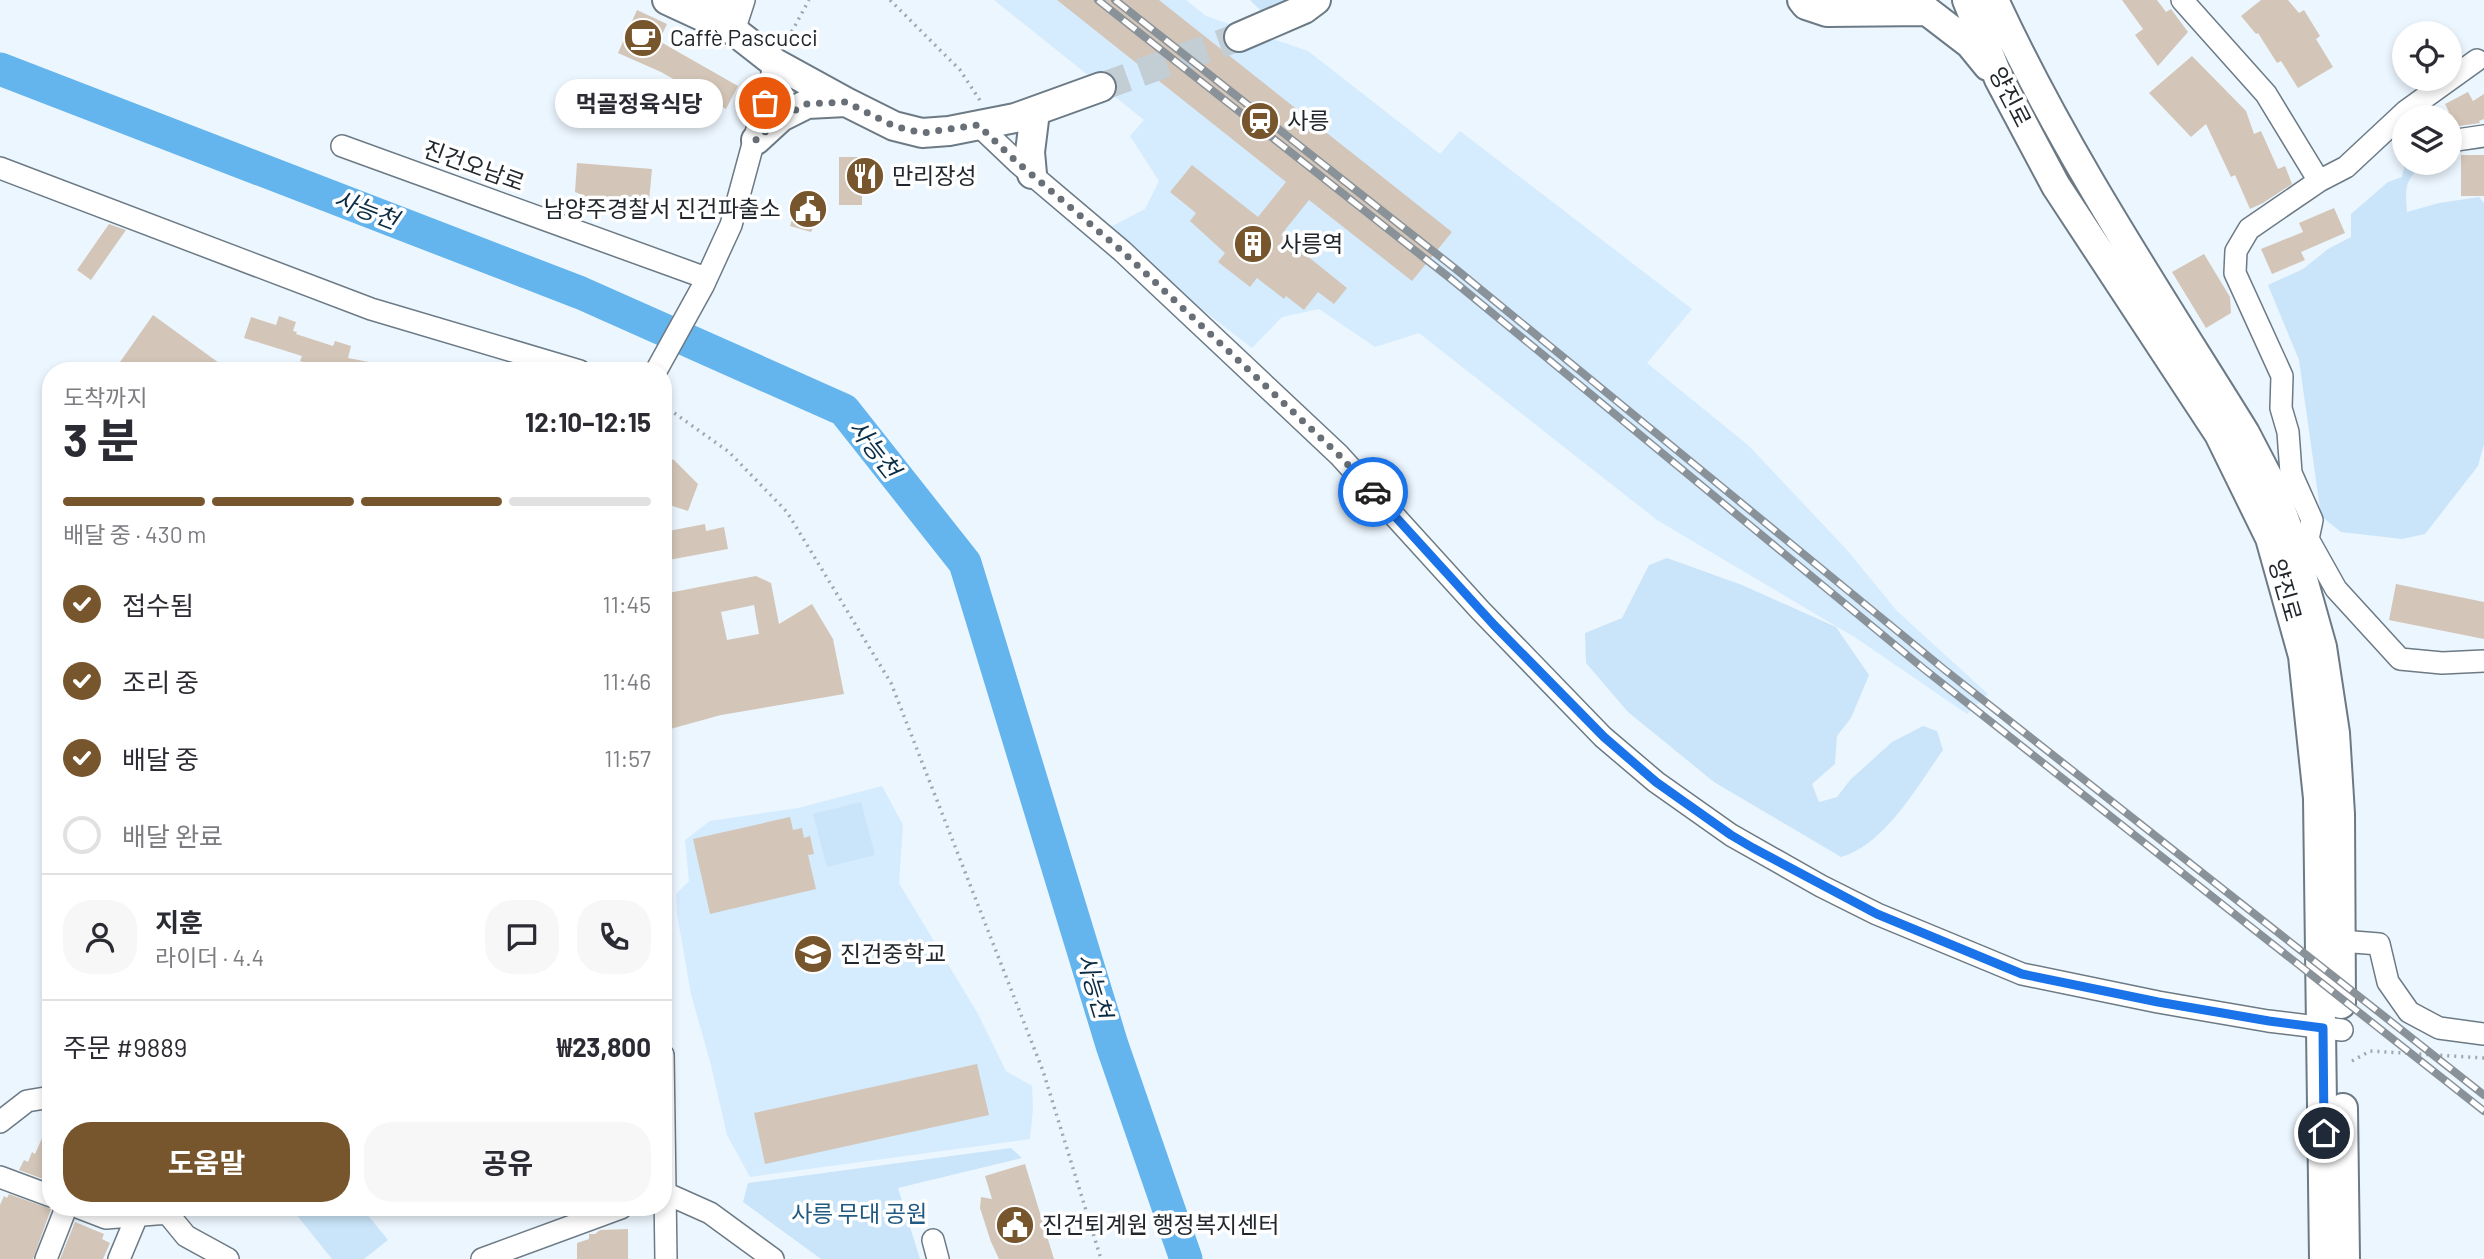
<!DOCTYPE html>
<html lang="ko">
<head>
<meta charset="utf-8">
<style>
  :root { --surface:#fff; --page:#f7f7f7; --text:#2b2b33; --muted:#7c7c81; --line:#e1e1e2; --accent:#77562d }
  body { margin:0; font-family:Barlow,"Noto Sans KR",sans-serif; background:var(--page); color:var(--text); height:100vh; display:flex; flex-direction:column; font-size:26px; white-space:nowrap }
  * { box-sizing:border-box; margin:0 }
  p { font-size:23px; color:var(--muted) }
  .icon { flex:none; width:38px; height:38px; fill:none; stroke:currentColor; stroke-width:2; stroke-linecap:round; stroke-linejoin:round }
  .map { position:relative; flex:1; overflow:hidden }
  .side { position:absolute; left:42px; top:362px; width:630px; height:854px; display:flex; flex-direction:column; background:var(--surface); border-radius:28px; box-shadow:0 4px 10px #0003 }
  .side>* { flex:none }
  .tools { position:absolute; left:2392px; top:21px; display:grid; gap:14px }
  .tools a { display:grid; place-items:center; width:70px; height:70px; border-radius:50%; background:var(--surface); box-shadow:0 4px 10px #0003; font-size:35px }
  .pin { position:absolute; display:grid; place-items:center; width:60px; height:60px; color:#fff; margin:-30px; border:4px solid #fff; border-radius:50%; box-shadow:0 2px 7px #0007 }
  .courier { position:absolute; display:grid; place-items:center; width:70px; height:70px; margin:-35px; border:5px solid #1a73e8; border-radius:50%; background:#fff; color:#222; box-shadow:0 2px 9px #0007 }
  .bubble { position:absolute; height:49px; border-radius:24px; background:var(--surface); box-shadow:0 4px 10px #0003; font-size:23px; font-weight:700; line-height:49px; text-align:center }
  .overview em { font-style:normal; font-weight:700 }
  .overview div { display:flex; flex-direction:column-reverse }
  .overview { display:flex; align-items:center; justify-content:space-between; height:119px; padding:0 21px }
  h1 { font-size:46px; font-weight:700; line-height:52px }
  .bar { display:grid; grid-template-columns:repeat(4,1fr); gap:10px 7px; align-content:center; height:84px; padding:0 21px }
  .bar i { height:9px; border-radius:5px; background:var(--line) }
  .bar .selected { background:var(--accent) }
  .bar p { grid-column:span 4 }
  .line { display:flex; align-items:center; gap:18px; padding:0 21px; border-top:2px solid var(--line) }
  .line div { flex:1 }
  .round { display:grid; place-items:center; flex:none; width:74px; height:74px; border-radius:28px; background:var(--page) }
  ol { padding:0 21px; list-style:none }
  li { display:flex; align-items:center; gap:21px; height:77px }
  li p { margin-inline-start:auto }
  li .icon { padding:7px; border-radius:50%; background:var(--accent); color:#fff; stroke-width:4 }
  li:last-child { color:var(--muted) }
  li i { width:38px; height:38px; border:4px solid var(--line); border-radius:50% }
  .cta { display:flex; gap:14px; margin-top:auto; padding:14px 21px }
  .cta a { flex:1; height:80px; border-radius:28px; background:var(--accent); color:#fff; font-size:28px; font-weight:700; line-height:80px; text-align:center }
  .cta a+a { background:var(--page); color:var(--text) }
  .map>svg:first-child { display:block }
</style>
</head>
<body>
<div class="map">
<svg width="2484" height="1259" viewBox="0 0 2484 1259">
  <rect width="100%" height="100%" fill="#ecf6fe"/>
  <!-- built -->
  <path fill="#d5ebfe" d="M994,0H1186L1206,16L1308,51L1440,154L1460,131L1692,309L1647,363L1749,446L1847,550L1897,611L1988,694L1967,714L1856,638L1657,520L1419,333L1375,347L1319,309L1282,317L1252,348L1187,298L1110,227L1145,209L1159,181L1130,136L1144,120Z
    M882,786L903,825L899,883L978,1014L1006,1071L1032,1086L1033,1109L1030,1139L750,1177L727,1135L711,1065L691,994L677,914L676,894L689,881L685,840L710,821L798,808Z"/>
  <!-- green -->
  <path fill="#cae5fa" d="M1250,0H1304L1263,13Z
    M2405,163H2427C2405,178 2405,186 2407,212L2439,203L2479,197L2484,203V444L2478,466L2425,534L2402,539L2341,532L2321,516L2299,360L2268,285L2303,269L2328,249L2351,237V214L2388,182L2402,177Z
    M1667,558L1742,585L1836,627L1869,675L1851,718L1837,736L1835,764L1812,784L1819,802L1837,797L1850,780L1892,742L1923,726L1937,731L1943,750C1918,785 1885,845 1841,857L1714,782L1628,712L1586,663L1585,633L1622,618L1649,565Z
    M861,802L875,855L827,867L813,814Z
    M1011,1148L1022,1158L898,1188L920,1259H821L743,1202L748,1183Z
    M291,1208H362L388,1240L364,1259H332Z"/>
  <g fill="none" stroke-linecap="round" stroke-linejoin="round">
    <!-- river -->
    <path stroke="#64b4ee" stroke-width="33" d="M0,69L581,293L844,410L965,563L1112,1045L1186,1259"/>
  </g>
  <!-- building -->
  <path fill="#d3c6b8" fill-rule="evenodd" d="M1057,0H1159L1452,232L1412,281L1309,200L1281,235L1347,288L1334,304L1318,292L1304,310L1286,296L1284,299L1257,278L1250,287L1218,262L1225,253L1190,221L1196,213L1170,192L1192,165L1258,217L1286,182Z
    M2122,0H2157L2166,12L2171,9L2188,32L2158,66L2135,35L2143,29Z
    M2261,0H2288L2299,13L2304,10L2320,36L2316,39L2333,67L2298,88L2281,61L2277,63L2258,33L2256,34L2241,16Z
    M637,10L667,24L659,41L738,86L726,109L661,72L618,53Z
    M2192,56L2246,111L2254,134L2261,131L2278,169L2285,166L2292,184L2263,203L2250,209L2235,175L2231,177L2206,124L2191,137L2149,93Z
    M2468,92L2473,101L2484,94V119L2479,121L2480,123L2452,127L2450,117L2446,116L2449,112L2445,104Z
    M2461,155H2484V196H2461Z
    M839,157H873V183H862V205H839Z
    M577,163L652,169L648,212L619,210L575,192Z
    M800,194L824,202L817,226L814,225L811,232L790,226Z
    M2334,208L2345,233L2301,252L2305,260L2272,274L2261,249L2303,232L2299,223Z
    M109,224L126,230L91,280L77,270Z
    M2204,254L2230,297L2231,313L2206,328L2172,272Z
    M153,315L230,371H133L120,362Z
    M279,316L296,322L293,331L297,332L296,334L333,346L335,341L351,346L348,358L379,364L378,371H331L300,361L302,356L244,338L251,317L276,325Z
    M663,456L674,460L698,484L688,511L663,503Z
    M705,524L706,531L724,527L728,549L663,561V532Z
    M756,576L771,583L779,624L812,604L833,639L844,694L721,715L663,731V594ZM754,605L759,634L727,640L721,612Z
    M2396,584L2484,602V639L2389,620Z
    M790,817L793,830L802,828L804,838L810,836L814,854L808,855L816,889L710,914L693,839Z
    M977,1064L989,1115L765,1164L754,1113Z
    M51,1118V1182L19,1170L24,1160L28,1162L32,1152L35,1154Z
    M1025,1164L1054,1259H999L991,1242L980,1208L981,1197L992,1199L985,1176Z
    M9,1194L51,1209L33,1259H0V1205L4,1196L7,1198Z
    M75,1222L104,1234L102,1239L110,1243L103,1259H60Z
    M628,1229V1259H577V1243L589,1239V1234H595L600,1230Z"/>
  <g fill="none" stroke-linecap="round" stroke-linejoin="round">
    <!-- major-tunnel -->
    <path stroke="#c3cdd4" stroke-width="28" stroke-dasharray="28 14" stroke-linecap="butt" d="M1101,87L1239,37"/>
    <!-- minor casing -->
    <g stroke="#6b7a85" stroke-width="24">
      <path id="minor" d="M2182,0L2266,94L2319,181
        M734,31L744,0
        M2477,60L2406,111L2346,167L2319,181L2249,229L2236,251L2235,273L2282,376L2281,408L2288,432L2291,473L2312,520L2308,539L2336,589L2400,659L2442,663L2484,661
        M978,125L1018,163L1122,251L1339,455L1480,610L1603,737L1656,782L1731,835L1821,886L1877,914L2022,974L2158,1002L2268,1021L2342,1030
        M2450,141L2484,136
        M342,146L706,278
        M0,168L371,309L580,371
        M656,371L703,286L731,225L775,63
        M2341,941L2379,944L2388,982L2409,1012L2439,1028L2484,1034
        M663,1055L666,1259
        M0,1122L27,1101L51,1097
        M0,1177L51,1196
        M663,1192L710,1213L773,1259
        M80,1208L106,1218L168,1213
        M163,1208L186,1236L228,1259
        M933,1240L938,1259
        M46,1259L66,1208
        M119,1259L137,1216
        M482,1259L621,1208"/>
    </g>
    <!-- major casing -->
    <g stroke="#6b7a85" stroke-width="32">
      <path id="major" d="M667,0L734,31L775,63L846,102L894,126L922,133L949,131L1015,118L1101,87
        M1802,0L1806,5L1827,12L1927,11L1970,44L1988,66
        M1967,0L1999,79L2056,186L2219,434L2270,538L2303,656L2318,798L2324,1259
        M1994,0C2064,152 2157,291 2245,433L2272,485L2292,540L2322,647L2335,733L2340,814L2341,1004
        M679,5L725,0
        M1239,37L1304,9L1316,0
        M756,140L781,117L807,104L846,102
        M1032,174L1030,152L1035,112
        M2343,1108L2345,1259"/>
    </g>
    <!-- path -->
    <path stroke="#9fa7ae" stroke-width="3.5" stroke-dasharray="2 5" stroke-linecap="butt" d="M890,0L960,70L981,102
      M785,44L809,0
      M663,405L729,452L787,512L891,683L1043,1071L1101,1259
      M2352,1061L2370,1051L2484,1058"/>
    <!-- minor -->
    <use href="#minor" stroke="#fff" stroke-width="21"/>
    <!-- major -->
    <use href="#major" stroke="#fff" stroke-width="28"/>
    <!-- rail casing -->
    <g stroke="#8a9299" stroke-width="8">
      <path id="rail" d="M1098,0L1451,279L1924,669L2484,1111
        M1115,0L1457,270L1945,670L2484,1095"/>
    </g>
    <!-- rail -->
    <use href="#rail" stroke="#fff" stroke-width="5" stroke-dasharray="16" stroke-linecap="butt"/>
  </g>
  <g fill="none" stroke-linecap="round" stroke-linejoin="round">
    <!-- done -->
    <path stroke="#686f76" stroke-width="7" stroke-dasharray="0 12.6" d="M765,103L756,140L782,117L807,104L846,102L894,126L922,133L978,125L1018,163L1122,251L1339,455L1373,492"/>
    <!-- route -->
    <path stroke="#1a73e8" stroke-width="9" d="M1373,492L1494,625L1604,737L1656,782L1731,835L1753,848L1877,914L2022,974L2158,1002L2269,1021L2323,1028L2324,1133"/>
  </g>
  <!-- icons -->
  <defs>
    <g id="cafe-disc" transform="scale(2.0125)"><circle r="9.5" fill="#77562d" stroke="#fff"/><path d="M-5.5-4.5H6V0H3Q3 3.5 0 3.5H-2.5Q-5.5 3.5-5.5 0ZM3-3.2v2h1.7v-2ZM-6 4.5H4V6H-6Z" fill="#fff"/></g>
    <g id="station-disc" transform="scale(2.0125)"><circle r="9.5" fill="#77562d" stroke="#fff"/><path d="M-3-6H3Q5-6 5-4V2Q5 4 3 4L4.5 6H3L1.5 4h-3L-3 6H-4.5L-3 4Q-5 4-5 2V-4Q-5-6-3-6ZM-3.5-4v3h7v-3ZM-3.5 1v1.5H-2V1ZM2 1v1.5H3.5V1Z" fill="#fff"/></g>
    <g id="restaurant-disc" transform="scale(2.0125)"><circle r="9.5" fill="#77562d" stroke="#fff"/><path d="M-5-6h1v4h1v-4h1v4h1v-4h1v5L-1.5 .5V6h-2V.5L-5-1ZM5-6V6H3V1.5H1.5Q1.5-4 5-6Z" fill="#fff"/></g>
    <g id="civic-disc" transform="scale(2.0125)"><circle r="9.5" fill="#77562d" stroke="#fff"/><path d="M-.6-6.5H3V-4.5H.6V-3L4-1V1h2V6H-6V1h2V-1L-.6-3ZM-1.2 2.5V6h2.4V2.5Z" fill="#fff"/></g>
    <g id="building-disc" transform="scale(2.0125)"><circle r="9.5" fill="#77562d" stroke="#fff"/><path d="M-4-6H4V6H1V3H-1V6H-4ZM-2.5-4.3h1.7v1.8h-1.7ZM.8-4.3h1.7v1.8H.8ZM-2.5-1h1.7V.8h-1.7ZM.8-1h1.7V.8H.8Z" fill="#fff"/></g>
    <g id="school-disc" transform="scale(2.0125)"><circle r="9.5" fill="#77562d" stroke="#fff"/><path d="M0-5L7-2L0 1L-7-2ZM-4 1L0 2.5L4 1V4Q0 6-4 4Z" fill="#fff"/></g>
  </defs>
  <g fill-rule="evenodd">
    <use href="#cafe-disc" x="643" y="38"/>
    <use href="#station-disc" x="1260" y="121"/>
    <use href="#restaurant-disc" x="865" y="176"/>
    <use href="#civic-disc" x="808" y="209"/>
    <use href="#building-disc" x="1253" y="244"/>
    <use href="#school-disc" x="813" y="954"/>
    <use href="#civic-disc" x="1015" y="1225"/>
  </g>
  <g text-anchor="middle" stroke-width="7" stroke-linejoin="round" paint-order="stroke">
    <!-- poi labels -->
    <g font-size="23" fill="#21272c" stroke="#fff" text-anchor="start">
      <text x="670" y="46">Caffè Pascucci</text>
      <text x="1287" y="129">사릉</text>
      <text x="892" y="184">만리장성</text>
      <text x="781" y="217" text-anchor="end">남양주경찰서 진건파출소</text>
      <text x="1280" y="252">사릉역</text>
      <text x="840" y="962">진건중학교</text>
      <text x="1042" y="1233">진건퇴계원 행정복지센터</text>
    </g>
    <!-- street labels -->
    <g font-size="23" fill="#21272c" stroke="#fff">
      <text transform="translate(2010 97) rotate(63)" y="8">양진로</text>
      <text transform="translate(474 166) rotate(20)" y="8">진건오남로</text>
      <text transform="translate(2285 590) rotate(74)" y="8">양진로</text>
    </g>
    <!-- park labels -->
    <g font-size="23" fill="#215a82" stroke="#fff">
      <text x="859" y="1222">사릉 무대 공원</text>
    </g>
    <!-- water labels -->
    <g font-size="24" font-style="italic" fill="#0a2d45" stroke="#fff">
      <text transform="translate(366 210) rotate(21)" y="8">사능천</text>
      <text transform="translate(874 449) rotate(52)" y="8">사능천</text>
      <text transform="translate(1094 986) rotate(73)" y="8">사능천</text>
    </g>
  </g>
</svg>
<div class="tools">
<a><svg class="icon" aria-label="locate" viewBox="0 0 24 24"><circle cx="12" cy="12" r="6"/><path d="M12 2v4M12 18v4M2 12h4M18 12h4"/></svg></a>
<a><svg class="icon" aria-label="layers" viewBox="0 0 24 24"><path d="M12 4l9 5-9 5-9-5zM3 14l9 5 9-5"/></svg></a>
</div>
<div class="pin" style="left:765px;top:103px;background:#ea580c"><svg class="icon" aria-label="bag" viewBox="0 0 24 24"><path d="M5 8h14l-1 12H6zM9 8a3 3 0 0 1 6 0"/></svg></div>
<div class="pin" style="left:2324px;top:1133px;background:#1f2937"><svg class="icon" aria-label="home" viewBox="0 0 24 24"><path d="M3 11l9-7 9 7M6 9v11h12V9"/></svg></div>
<div class="courier" style="left:1373px;top:492px"><svg class="icon" aria-label="car" viewBox="0 0 24 24"><path d="M5 17H2v-5l4-1 3-4h7l3 4 3 1v5h-3M9 17h6M6 11h13"/><circle cx="7" cy="17" r="2"/><circle cx="17" cy="17" r="2"/></svg></div>
<div class="bubble" style="left:555px;top:79px;width:168px">먹골정육식당</div>
<section class="side">
<div class="overview"><div><h1>3 분</h1><p>도착까지</p></div><em>12:10–12:15</em></div>
<div class="bar"><i class="selected"></i><i class="selected"></i><i class="selected"></i><i></i><p>배달 중 · 430 m</p></div>
<ol>
<li><svg class="icon" aria-label="check" viewBox="0 0 24 24"><path d="M5 12l5 5 9-10"/></svg>접수됨<p>11:45</p></li>
<li><svg class="icon" aria-label="check" viewBox="0 0 24 24"><path d="M5 12l5 5 9-10"/></svg>조리 중<p>11:46</p></li>
<li><svg class="icon" aria-label="check" viewBox="0 0 24 24"><path d="M5 12l5 5 9-10"/></svg>배달 중<p>11:57</p></li>
<li><i></i>배달 완료</li>
</ol>
<div class="line" style="height:126px"><a class="round"><svg class="icon" aria-label="person" viewBox="0 0 24 24"><circle cx="12" cy="8" r="4"/><path d="M4 21q1-7 8-7t8 7"/></svg></a><div><b>지훈</b><p>라이더 · 4.4</p></div><a class="round"><svg class="icon" aria-label="chat" viewBox="0 0 24 24"><path d="M4 5h16v11H9l-5 4z"/></svg></a><a class="round"><svg class="icon" aria-label="phone" viewBox="0 0 24 24"><path d="M5 4h4l2 5-3 2q2 4 5 5l2-3 5 2v4C11 20 4 13 5 4z"/></svg></a></div>
<div class="line" style="height:91px"><div>주문 #9889</div><b>₩23,800</b></div>
<div class="cta"><a>도움말</a><a>공유</a></div>
</section>
</div>
</body>
</html>
